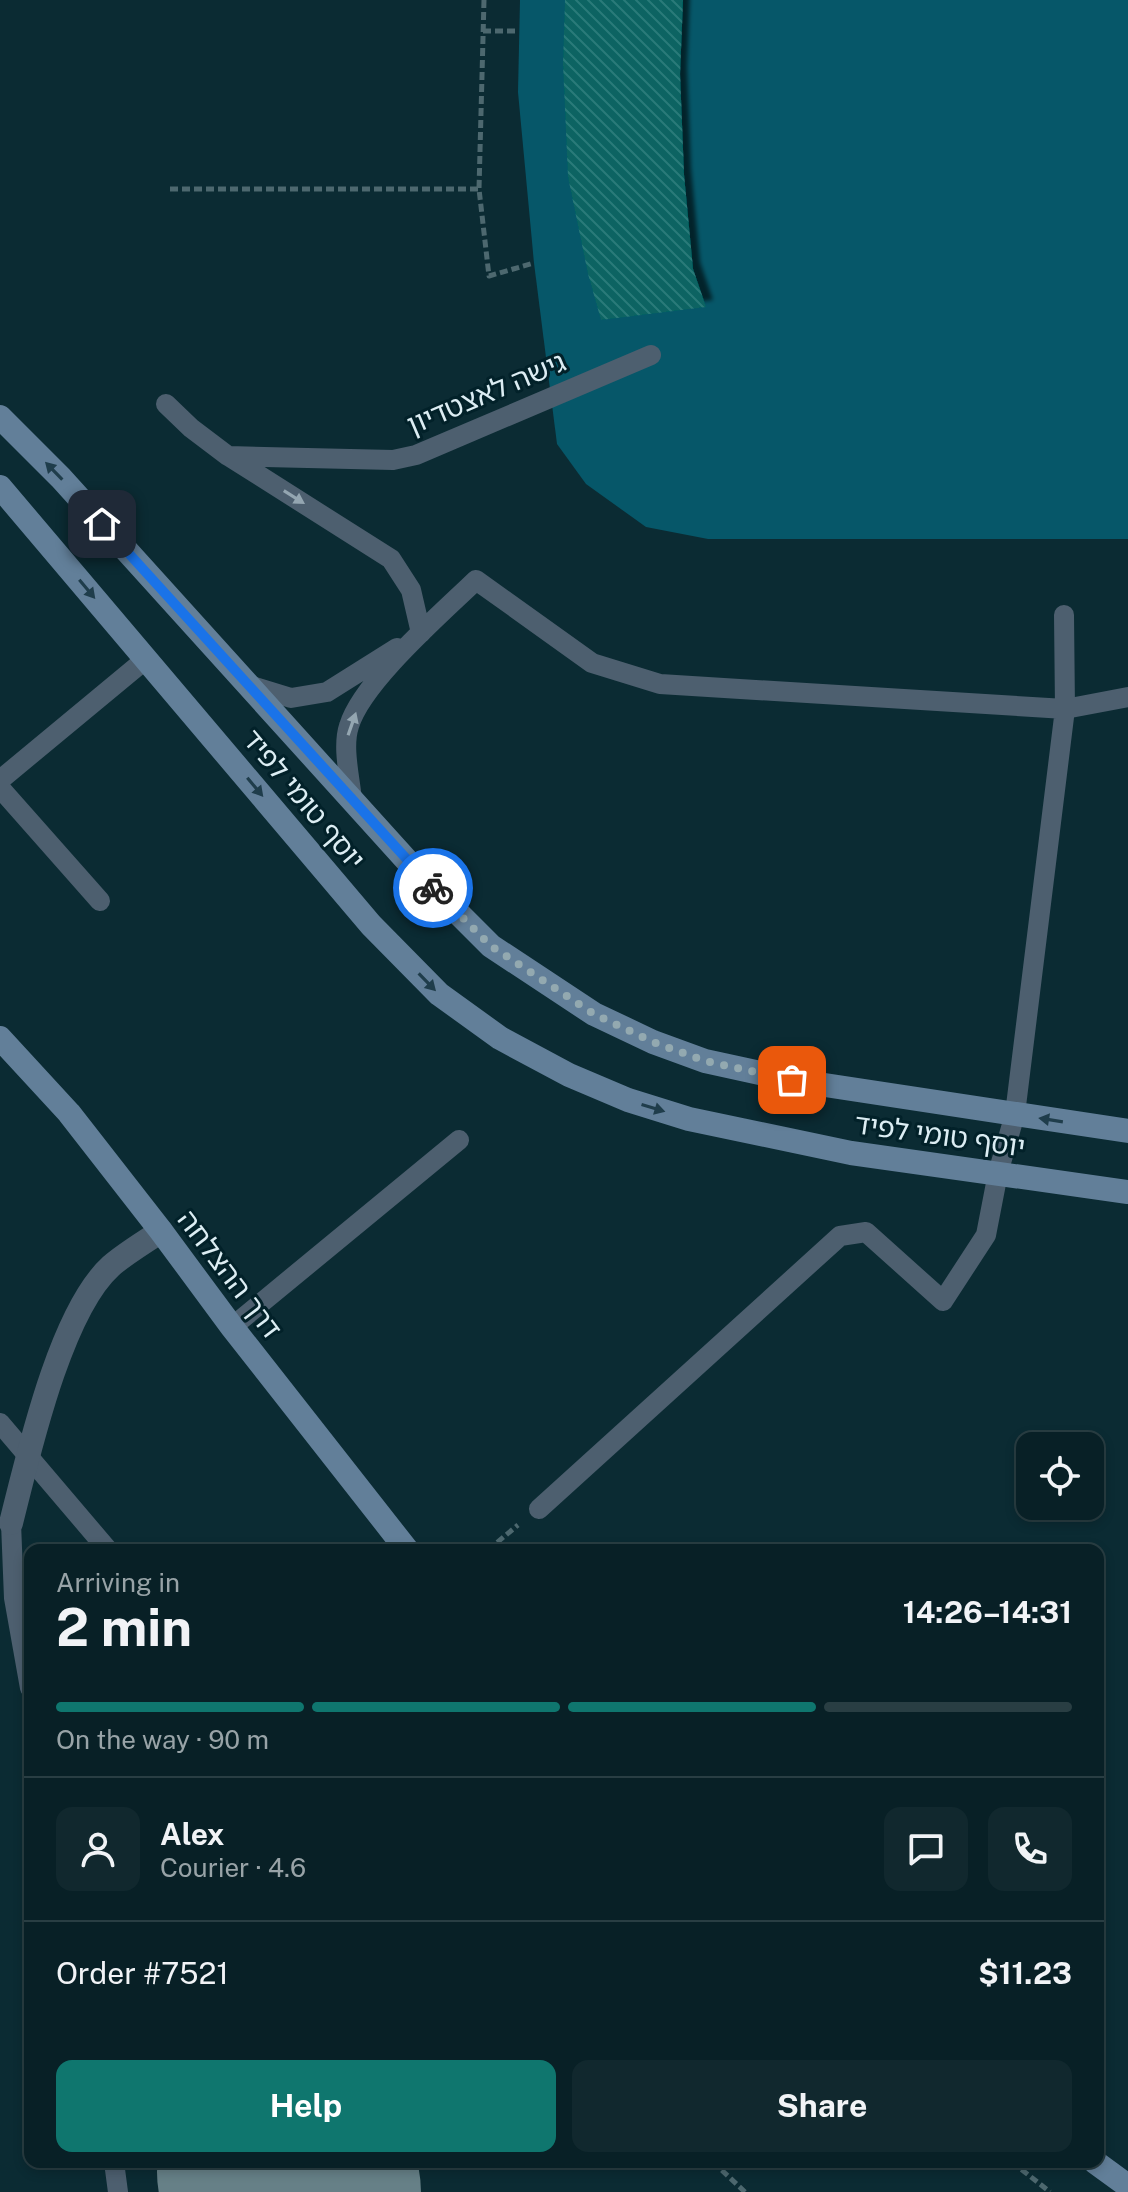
<!DOCTYPE html>
<html lang="en">
<head>
<meta charset="utf-8">
<style>
  :root { --surface:#082026; --page:#11282e; --text:#f1f3f6; --muted:#98a3a7; --line:#293e43; --accent:#0f766e }
  body { margin:0; font-family:"Public Sans","Noto Sans Hebrew",sans-serif; background:var(--page); color:var(--text); height:100vh; display:flex; flex-direction:column; font-size:30px; white-space:nowrap }
  * { box-sizing:border-box; margin:0 }
  p { font-size:26px; color:var(--muted) }
  .icon { flex:none; width:44px; height:44px; fill:none; stroke:currentColor; stroke-width:2; stroke-linecap:round; stroke-linejoin:round }
  .map { position:relative; flex:1; overflow:hidden }
  .sheet { position:absolute; left:24px; top:1544px; width:1080px; height:624px; display:flex; flex-direction:column; background:var(--surface); border-radius:16px; box-shadow:0 4px 12px #0003,0 0 0 2px var(--line) }
  .sheet>* { flex:none }
  .tools { position:absolute; left:1016px; top:1432px; display:grid; gap:16px }
  .tools a { display:grid; place-items:center; width:88px; height:88px; border-radius:16px; background:var(--surface); box-shadow:0 4px 12px #0003,0 0 0 2px var(--line); font-size:40px }
  .pin { position:absolute; display:grid; place-items:center; width:68px; height:68px; color:#fff; margin:-34px; border-radius:16px; box-shadow:0 4px 12px #0006 }
  .courier { position:absolute; display:grid; place-items:center; width:80px; height:80px; margin:-40px; border:6px solid #1a73e8; border-radius:50%; background:#fff; color:#222; box-shadow:0 2px 10px #0007 }
  .headline em { font-style:normal; font-weight:700 }
  .headline div { display:flex; flex-direction:column-reverse }
  .headline { display:flex; align-items:center; justify-content:space-between; height:136px; padding:0 32px }
  h1 { font-size:52px; font-weight:700; line-height:60px }
  .bar { display:grid; grid-template-columns:repeat(4,1fr); gap:12px 8px; align-content:center; height:96px; padding:0 32px }
  .bar i { height:10px; border-radius:6px; background:var(--line) }
  .bar .selected { background:var(--accent) }
  .bar p { grid-column:span 4 }
  .line { display:flex; align-items:center; gap:20px; padding:0 32px; border-top:2px solid var(--line) }
  .line div { flex:1 }
  .round { display:grid; place-items:center; flex:none; width:84px; height:84px; border-radius:16px; background:var(--page) }
  .cta { display:flex; gap:16px; margin-top:auto; padding:16px 32px }
  .cta a { flex:1; height:92px; border-radius:16px; background:var(--accent); color:#fff; font-size:32px; font-weight:700; line-height:92px; text-align:center }
  .cta a+a { background:var(--page); color:var(--text) }
  .map>svg:first-child { display:block }
</style>
</head>
<body>
<div class="map">
<svg width="1128" height="2192" viewBox="0 0 1128 2192">
  <defs>
    <pattern id="building-back-hatch" width="6" height="6" patternUnits="userSpaceOnUse" patternTransform="scale(2)"><rect width="6" height="6" fill="#076462"/><path d="M-1 5l2 2M0 0l6 6M5-1l2 2" fill="none" stroke="#2b7a79"/></pattern>
    <filter id="shadow"><feDropShadow dx="7" dy="-7" stdDeviation="2" flood-color="#0009"/></filter>
  </defs>
  <rect width="100%" height="100%" fill="#0b2b33"/>
  <!-- green -->
  <path fill="#065769" d="M520,0H1128V539H708L646,527L586,484L557,444L534,263L518,92Z"/>
  <g fill="none" stroke-linecap="round" stroke-linejoin="round">
    <!-- runway -->
    <path stroke="#668087" stroke-width="234" d="M274,2172L304,2192"/>
  </g>
  <!-- building -->
  <path fill="url(#building-back-hatch)" filter="url(#shadow)" d="M565,0H683L680,74L684,175L693,269L706,307L601,320L588,274L568,177L563,64Z"/>
  <g fill="none" stroke-linecap="round" stroke-linejoin="round">
    <!-- path -->
    <path stroke="#4d686f" stroke-width="5" stroke-dasharray="8 4" stroke-linecap="butt" d="M484,0L479,189L489,276L534,263
      M483,31H519
      M170,189H479
      M488,1550L518,1525
      M713,2162L745,2192
      M1012,2162L1050,2192"/>
    <!-- lane -->
    <path stroke="#4d5f6f" stroke-width="20" d="M166,404L191,428L228,456L393,460L416,455L651,355
      M230,457L391,559L411,590L421,633
      M248,685L291,698L327,692L397,648
      M0,780L146,659
      M0,788L100,901
      M352,800C350,778 342,747 349,726C362,682 442,613 476,580L592,663L660,684L1065,709L1128,697
      M232,1327L459,1140
      M0,1423L108,1550
      M539,1509L840,1236L866,1232L943,1301L986,1235L998,1173L1015,1114L1065,709L1064,615
      M11,1523L14,1598L30,1688
      M114,2162L118,2192"/>
    <!-- street -->
    <path stroke="#4d5f6f" stroke-width="24" d="M11,1523C28,1456 60,1312 111,1266C126,1253 145,1242 161,1231"/>
    <!-- secondary -->
    <path stroke="#627f99" stroke-width="24" d="M0,417L61,478L419,874L491,946L594,1014L653,1042L705,1061L792,1080L1128,1131
      M0,487L371,925L439,994L500,1038L569,1075L628,1100L689,1119L851,1153L1128,1192
      M0,1038L69,1113L161,1231L232,1327L407,1550
      M1095,2162L1128,2186"/>
  </g>
  <!-- one-way arrows -->
  <defs><path id="oneway-solid" d="M-6-.8H1V-3.2L6.5 0L1 3.2V.8H-6Z" transform="scale(2)"/></defs>
  <g fill="#1f3d4b">
    <use href="#oneway-solid" transform="translate(54 471) rotate(-134)"/>
    <use href="#oneway-solid" transform="translate(87 589) rotate(50)"/>
    <use href="#oneway-solid" transform="translate(255 787) rotate(50)"/>
    <use href="#oneway-solid" transform="translate(427 982) rotate(46)"/>
    <use href="#oneway-solid" transform="translate(653 1108) rotate(17)"/>
    <use href="#oneway-solid" transform="translate(1051 1120) rotate(-171)"/>
  </g>
  <g fill="#94a6b1">
    <use href="#oneway-solid" transform="translate(294 497) rotate(32)"/>
    <use href="#oneway-solid" transform="translate(352 724) rotate(-71)"/>
  </g>
  <g fill="none" stroke-linecap="round" stroke-linejoin="round">
    <!-- done -->
    <path stroke="#93a9b0" stroke-width="8" stroke-dasharray="0 14.4" d="M433,888L491,946L594,1014L653,1042L705,1061L792,1080"/>
    <!-- route -->
    <path stroke="#1a73e8" stroke-width="10" d="M102,524L433,888"/>
  </g>
  <g text-anchor="middle" stroke-width="6" stroke-linejoin="round" paint-order="stroke">
    <!-- street labels -->
    <g font-size="28" fill="#dcedf3" stroke="#022129">
      <text transform="translate(486 393) rotate(-23)" y="10">גישה לאצטדיון</text>
      <text transform="translate(304 799) rotate(50)" y="10">יוסף טומי לפיד</text>
      <text transform="translate(940 1135) rotate(8)" y="10">יוסף טומי לפיד</text>
      <text transform="translate(230 1274) rotate(53)" y="10">דרך ההצלחה</text>
    </g>
  </g>
</svg>
<div class="tools">
<a><svg class="icon" aria-label="locate" viewBox="0 0 24 24"><circle cx="12" cy="12" r="6"/><path d="M12 2v4M12 18v4M2 12h4M18 12h4"/></svg></a>
</div>
<div class="pin" style="left:792px;top:1080px;background:#ea580c"><svg class="icon" aria-label="bag" viewBox="0 0 24 24"><path d="M5 8h14l-1 12H6zM9 8a3 3 0 0 1 6 0"/></svg></div>
<div class="pin" style="left:102px;top:524px;background:#1f2937"><svg class="icon" aria-label="home" viewBox="0 0 24 24"><path d="M3 11l9-7 9 7M6 9v11h12V9"/></svg></div>
<div class="courier" style="left:433px;top:888px"><svg class="icon" aria-label="bike" viewBox="0 0 24 24"><circle cx="6" cy="16" r="4"/><circle cx="18" cy="16" r="4"/><path d="M6 16l4-8h5l3 8M10 8l3 8H6M13 5h3"/></svg></div>
<section class="sheet">
<div class="headline"><div><h1>2 min</h1><p>Arriving in</p></div><em>14:26–14:31</em></div>
<div class="bar"><i class="selected"></i><i class="selected"></i><i class="selected"></i><i></i><p>On the way · 90 m</p></div>
<div class="line" style="height:144px"><a class="round"><svg class="icon" aria-label="person" viewBox="0 0 24 24"><circle cx="12" cy="8" r="4"/><path d="M4 21q1-7 8-7t8 7"/></svg></a><div><b>Alex</b><p>Courier · 4.6</p></div><a class="round"><svg class="icon" aria-label="chat" viewBox="0 0 24 24"><path d="M4 5h16v11H9l-5 4z"/></svg></a><a class="round"><svg class="icon" aria-label="phone" viewBox="0 0 24 24"><path d="M5 4h4l2 5-3 2q2 4 5 5l2-3 5 2v4C11 20 4 13 5 4z"/></svg></a></div>
<div class="line" style="height:104px"><div>Order #7521</div><b>$11.23</b></div>
<div class="cta"><a>Help</a><a>Share</a></div>
</section>
</div>
</body>
</html>
